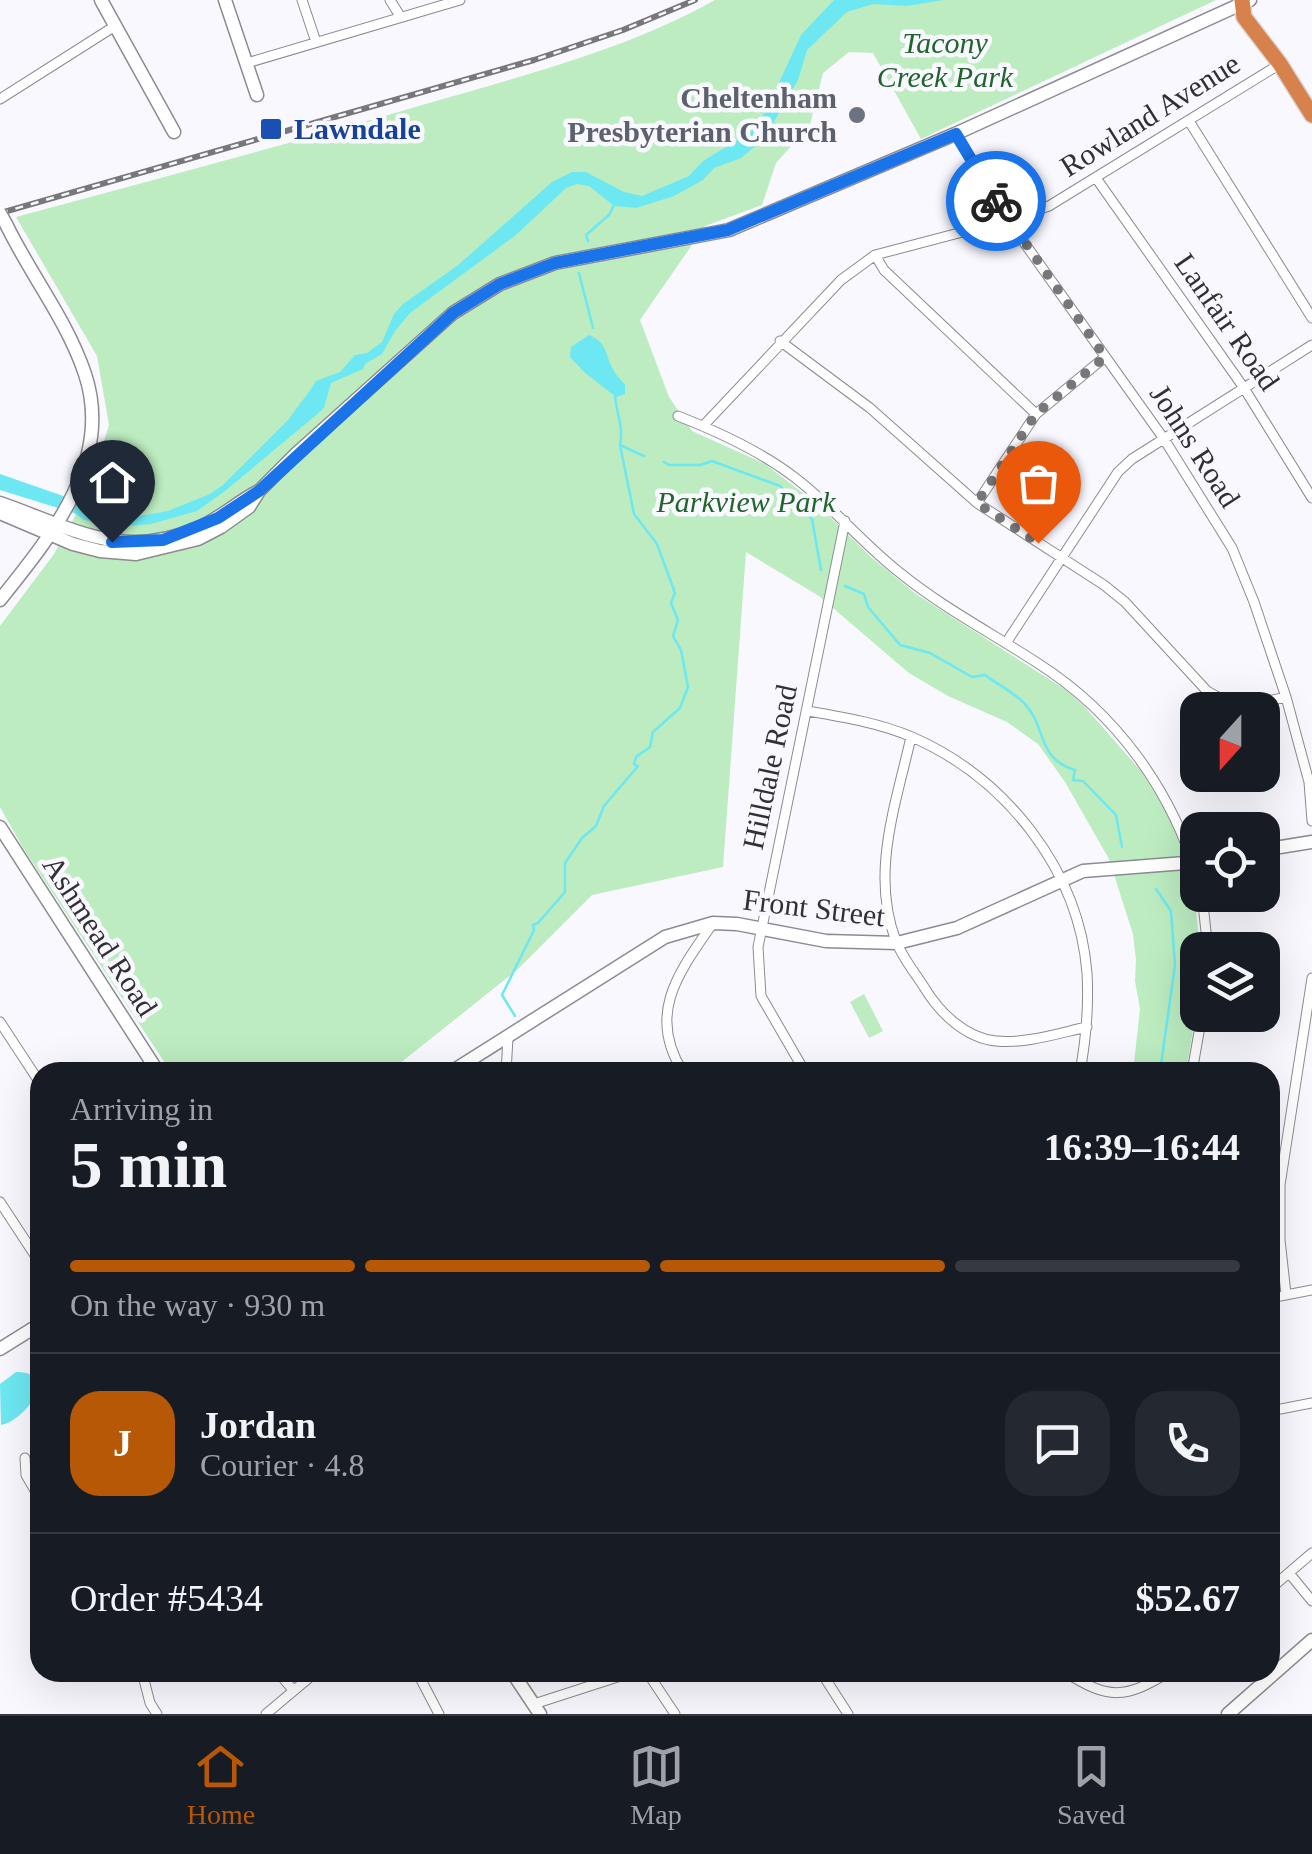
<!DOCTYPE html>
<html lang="en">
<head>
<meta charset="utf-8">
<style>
  :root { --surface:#171b24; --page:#242831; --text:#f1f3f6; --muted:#9ea1a6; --line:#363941; --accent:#b65805 }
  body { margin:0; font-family:"Times New Roman",serif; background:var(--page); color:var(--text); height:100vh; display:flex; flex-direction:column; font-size:38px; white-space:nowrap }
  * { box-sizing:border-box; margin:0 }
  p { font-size:32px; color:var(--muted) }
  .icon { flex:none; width:55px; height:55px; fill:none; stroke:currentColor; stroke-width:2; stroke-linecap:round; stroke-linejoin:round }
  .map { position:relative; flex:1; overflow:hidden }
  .side { position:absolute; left:30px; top:1062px; width:1250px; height:620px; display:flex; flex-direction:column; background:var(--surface); border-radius:30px; box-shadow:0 10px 40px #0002 }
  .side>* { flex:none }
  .needle { width:65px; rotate:201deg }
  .tools { position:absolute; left:1180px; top:692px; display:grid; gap:20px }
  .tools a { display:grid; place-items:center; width:100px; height:100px; border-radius:20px; background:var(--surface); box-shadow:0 10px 40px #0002; font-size:50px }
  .pin { position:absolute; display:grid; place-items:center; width:85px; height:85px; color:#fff; margin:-102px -42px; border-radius:50% 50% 50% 0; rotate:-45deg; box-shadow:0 0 10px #0007 }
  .pin .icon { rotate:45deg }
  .courier { position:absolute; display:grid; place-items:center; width:100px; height:100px; margin:-50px; border:8px solid #1a73e8; border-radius:50%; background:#fff; color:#222; box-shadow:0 2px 12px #0007 }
  .headline em { font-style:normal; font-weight:800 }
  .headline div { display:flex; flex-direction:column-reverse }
  .headline { display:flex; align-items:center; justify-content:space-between; height:170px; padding:0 40px }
  h1 { font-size:65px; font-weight:800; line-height:75px }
  .bar { display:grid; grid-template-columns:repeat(4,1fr); gap:15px 10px; align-content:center; height:120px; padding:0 40px }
  .bar i { height:12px; border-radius:8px; background:var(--line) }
  .bar .selected { background:var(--accent) }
  .bar p { grid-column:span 4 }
  .line { display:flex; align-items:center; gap:25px; padding:0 40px; border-top:2px solid var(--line) }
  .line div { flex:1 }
  .round { display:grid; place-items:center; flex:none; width:105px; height:105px; border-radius:30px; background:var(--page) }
  .dock { display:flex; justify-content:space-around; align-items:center; height:140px; border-top:2px solid var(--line); background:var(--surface); font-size:28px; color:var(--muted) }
  .dock a { display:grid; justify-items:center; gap:5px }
  .dock .selected { color:var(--accent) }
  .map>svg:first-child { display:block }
</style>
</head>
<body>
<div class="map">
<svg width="1312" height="1714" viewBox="0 0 1312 1714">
  <rect width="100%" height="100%" fill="#f9f8fe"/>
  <!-- green -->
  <path fill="#bcecc0" d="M715,0H1216L921,139L873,53L849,52L823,73L810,125L776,163L762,205L705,226L640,320L669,397L692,431L765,464L817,504L872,558L916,594L1066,690L1083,705L1141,771L1171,819L1182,846L1194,891L1200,950H1198L1197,1006L1186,1072H1133L1140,1009L1135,981L1136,960L1133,934L1109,859L1065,782L1038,744L1007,722L948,696L909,673L819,596L746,552L723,867L592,895L517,970L389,1072H171L23,848L0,807V626L54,554L89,491L109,425L97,356L16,217C156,179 296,142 436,101C532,73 627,49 715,0Z
    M864,994L883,1031L869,1038L850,1002Z"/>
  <!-- water -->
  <path fill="#6de8f2" d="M834,0H943L907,6L873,4L847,12L807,50L798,80L764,139L741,158L714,168L703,180L674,196L636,208L614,206L589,186L577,184L566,188L516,235L410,313L395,331L382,354L365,364L363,369L331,383L324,408L315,416L225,491L197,511L151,524L129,526L84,520L74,513L0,490V474L95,507L140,516L168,511L210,494L223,485L289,419C298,405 308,395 316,381L340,372L355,355L367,353L382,342L394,314L403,304L457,266L552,182L572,172H586L624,192L642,196L689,176L703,161L751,132L766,111L801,35Z
    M589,335C608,342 605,356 614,371C616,376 622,380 625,385V394L616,397L584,372L570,357L571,347Z
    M16,1372C61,1372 25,1421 1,1425L0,1384Z"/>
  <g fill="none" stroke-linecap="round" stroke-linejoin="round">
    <!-- stream -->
    <path stroke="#6de8f2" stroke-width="2.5" d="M588,241L586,235L609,215L615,203
      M579,273L593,328
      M615,395C616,414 624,425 620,445L644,456
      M664,462L669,465H700L712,461L780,486L812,519L821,570
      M845,586L864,594L868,607L900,645L930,653L972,677L985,675C997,684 1013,692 1024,703C1047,726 1036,759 1075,770L1073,780L1083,781L1116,815L1122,847
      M1156,889L1171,911L1175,965L1160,1072
      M515,1016L502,995L534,930L533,925L538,923L565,892V863L582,838L596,826L604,806L638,766L634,764L636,757L650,747L653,732L680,708L688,687L681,650L673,636L678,620L671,603L675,593L657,544L634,514L620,445"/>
    <!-- street casing -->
    <g stroke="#8c8b91" stroke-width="11">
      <path id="street" d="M302,0L316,42
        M390,0L400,16
        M247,63L460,0
        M0,99L115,26
        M1189,121L1312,318
        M955,134L1008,220L1164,439L1232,548L1254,602L1286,697L1309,782L1312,821
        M1096,178L1244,388L1312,498
        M875,255L884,270L1036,414
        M780,341L870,408L977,503L1104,585L1125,602L1207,691L1225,701L1245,706L1286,697
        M678,416C719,432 763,452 798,480C834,508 863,544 899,572C943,608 992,633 1039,664C1117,714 1172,791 1198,879
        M703,426L841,280L875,255L1008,220L1049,206L1280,64
        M977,503L1036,414L1105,357
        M1006,643L1118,472L1132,459L1312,345
        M808,711C843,717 879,723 912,737C1006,778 1079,870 1087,973C1089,1007 1086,1039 1080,1072
        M911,737C896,804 870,874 896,941C902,957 915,973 924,987C939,1012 965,1038 996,1041C1026,1044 1059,1033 1087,1027
        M1202,895L1208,950
        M0,1022L40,1083
        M506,1072L508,1038
        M683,1072C646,1014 679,972 713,923
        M805,1072L761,996L758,947L845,521
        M1192,1072L1202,1015
        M0,1202L40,1263
        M1286,1294L1280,1240V1185L1312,978
        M1270,1298L1312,1290
        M1270,1411L1312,1403
        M25,1458L26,1475L40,1499
        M1289,1573L1312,1601
        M1270,1589L1312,1553
        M142,1672L150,1703L157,1714
        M278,1672L293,1690
        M417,1672L439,1714
        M647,1672L675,1714
        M821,1672L848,1714
        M1065,1672C1109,1700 1125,1699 1169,1672
        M534,1704L633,1672
        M266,1714L316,1672"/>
    </g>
    <!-- secondary casing -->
    <g stroke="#8c8b91" stroke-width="15">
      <path id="secondary" d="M101,0L174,132
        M225,0L257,95
        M0,503C69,527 122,561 196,529C218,520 236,503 257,492
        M0,513L73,544L100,551L136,554L198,539L221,527L249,507L259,491L296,454L453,313L500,284L555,263L729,230L955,134L1250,0
        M0,600C51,536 114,461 85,374C67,320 30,274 6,224
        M0,827L158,1072
        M1262,850L1312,842
        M451,1072L665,937L713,923L737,924L826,941L897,943L957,928L1083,871L1198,862
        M0,1349L40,1324
        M512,1672L540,1714
        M1228,1714L1312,1640"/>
    </g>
    <!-- highway casing -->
    <g stroke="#d6d6d6" stroke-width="18">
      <path id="highway" d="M1242,0L1244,17L1280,64L1312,115"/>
    </g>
    <!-- street -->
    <use href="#street" stroke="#fff" stroke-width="9"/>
    <!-- secondary -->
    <use href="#secondary" stroke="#fff" stroke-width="12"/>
    <!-- highway -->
    <use href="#highway" stroke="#d7814d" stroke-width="15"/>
    <!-- rail casing -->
    <g stroke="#78787b" stroke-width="6">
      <path id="rail" d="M0,213L534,60L623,30L695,0"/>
    </g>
    <!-- rail -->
    <use href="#rail" stroke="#f9f8fe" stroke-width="2.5" stroke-dasharray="8" stroke-linecap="butt"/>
    <!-- secondary-bridge casing -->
    <g stroke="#8c8b91" stroke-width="15" stroke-linecap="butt">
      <path id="secondary-bridge" d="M0,213L6,224"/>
    </g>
    <!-- secondary-bridge -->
    <use href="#secondary-bridge" stroke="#fff" stroke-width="12"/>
  </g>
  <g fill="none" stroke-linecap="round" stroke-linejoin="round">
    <!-- done -->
    <path stroke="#77777a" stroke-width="10" stroke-dasharray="0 18" d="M996,201L1105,357L1036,414L977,503L1038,543"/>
    <!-- route -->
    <path stroke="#1a73e8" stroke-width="12" d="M112,542L163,540L218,518L259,491L453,313L500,284L555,263L728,230L956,134L996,201"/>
  </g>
  <!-- markers -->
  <circle fill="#6b7280" stroke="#f9f8fe" stroke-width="4" cx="857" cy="115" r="10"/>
  <rect fill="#1a4fb4" stroke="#f9f8fe" stroke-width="4" x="259" y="117" width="24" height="24" rx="5"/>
  <g text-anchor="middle" stroke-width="9" stroke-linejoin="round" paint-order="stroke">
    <!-- park labels -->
    <g font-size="30" font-style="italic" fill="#20652c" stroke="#f9f8fe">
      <text x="945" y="53">Tacony<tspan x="945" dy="34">Creek Park</tspan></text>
      <text x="746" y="512">Parkview Park</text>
    </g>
    <!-- worship labels -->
    <g font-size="30" font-weight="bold" fill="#5b616d" stroke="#f9f8fe" text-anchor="end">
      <text x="837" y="108">Cheltenham<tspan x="837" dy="34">Presbyterian Church</tspan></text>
    </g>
    <!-- street labels -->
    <g font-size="30" fill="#313133" stroke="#f9f8fe">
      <text transform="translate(1150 115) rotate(-32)" y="10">Rowland Avenue</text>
      <text transform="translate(1227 322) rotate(55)" y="10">Lanfair Road</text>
      <text transform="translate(1195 446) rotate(57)" y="10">Johns Road</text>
      <text transform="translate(770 767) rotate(-78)" y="10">Hilldale Road</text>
      <text transform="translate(814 908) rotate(7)" y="10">Front Street</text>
      <text transform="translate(100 936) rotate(57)" y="10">Ashmead Road</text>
    </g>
    <!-- transit labels -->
    <g font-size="30" font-weight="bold" fill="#164399" stroke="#f9f8fe" text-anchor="start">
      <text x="294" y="139">Lawndale</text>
    </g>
  </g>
</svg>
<div class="tools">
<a><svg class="needle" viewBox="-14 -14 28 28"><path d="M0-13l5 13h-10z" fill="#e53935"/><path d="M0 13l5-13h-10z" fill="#9ea1a6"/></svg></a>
<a><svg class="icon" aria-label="locate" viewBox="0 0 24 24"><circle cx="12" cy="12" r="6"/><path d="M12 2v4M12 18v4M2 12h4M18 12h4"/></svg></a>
<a><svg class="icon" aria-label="layers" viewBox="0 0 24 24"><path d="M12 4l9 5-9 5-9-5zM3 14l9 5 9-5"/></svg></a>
</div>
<div class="pin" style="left:1038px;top:543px;background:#ea580c"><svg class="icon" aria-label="bag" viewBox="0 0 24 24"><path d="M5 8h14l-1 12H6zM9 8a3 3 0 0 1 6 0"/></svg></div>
<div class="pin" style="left:112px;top:542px;background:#1f2937"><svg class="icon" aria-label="home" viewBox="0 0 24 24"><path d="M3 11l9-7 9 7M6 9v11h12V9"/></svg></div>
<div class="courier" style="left:996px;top:201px"><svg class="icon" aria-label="bike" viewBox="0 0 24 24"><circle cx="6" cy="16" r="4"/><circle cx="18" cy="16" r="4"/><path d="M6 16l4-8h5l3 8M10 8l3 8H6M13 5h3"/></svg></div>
<section class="side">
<div class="headline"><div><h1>5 min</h1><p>Arriving in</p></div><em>16:39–16:44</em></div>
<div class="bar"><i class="selected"></i><i class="selected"></i><i class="selected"></i><i></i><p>On the way · 930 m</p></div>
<div class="line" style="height:180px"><b class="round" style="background:var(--accent);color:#fff">J</b><div><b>Jordan</b><p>Courier · 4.8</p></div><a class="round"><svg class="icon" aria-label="chat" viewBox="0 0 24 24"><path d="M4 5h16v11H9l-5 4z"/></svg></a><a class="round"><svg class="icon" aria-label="phone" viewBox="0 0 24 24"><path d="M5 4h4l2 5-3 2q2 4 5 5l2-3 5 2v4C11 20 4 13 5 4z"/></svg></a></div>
<div class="line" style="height:130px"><div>Order #5434</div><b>$52.67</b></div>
</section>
</div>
<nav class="dock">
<a class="selected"><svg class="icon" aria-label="home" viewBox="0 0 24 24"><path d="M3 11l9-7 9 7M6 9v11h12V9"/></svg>Home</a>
<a><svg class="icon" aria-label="map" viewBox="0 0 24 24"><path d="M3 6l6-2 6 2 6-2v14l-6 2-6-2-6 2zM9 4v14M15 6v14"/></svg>Map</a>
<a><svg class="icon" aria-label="saved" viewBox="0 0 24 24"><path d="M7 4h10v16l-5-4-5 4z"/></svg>Saved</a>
</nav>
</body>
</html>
